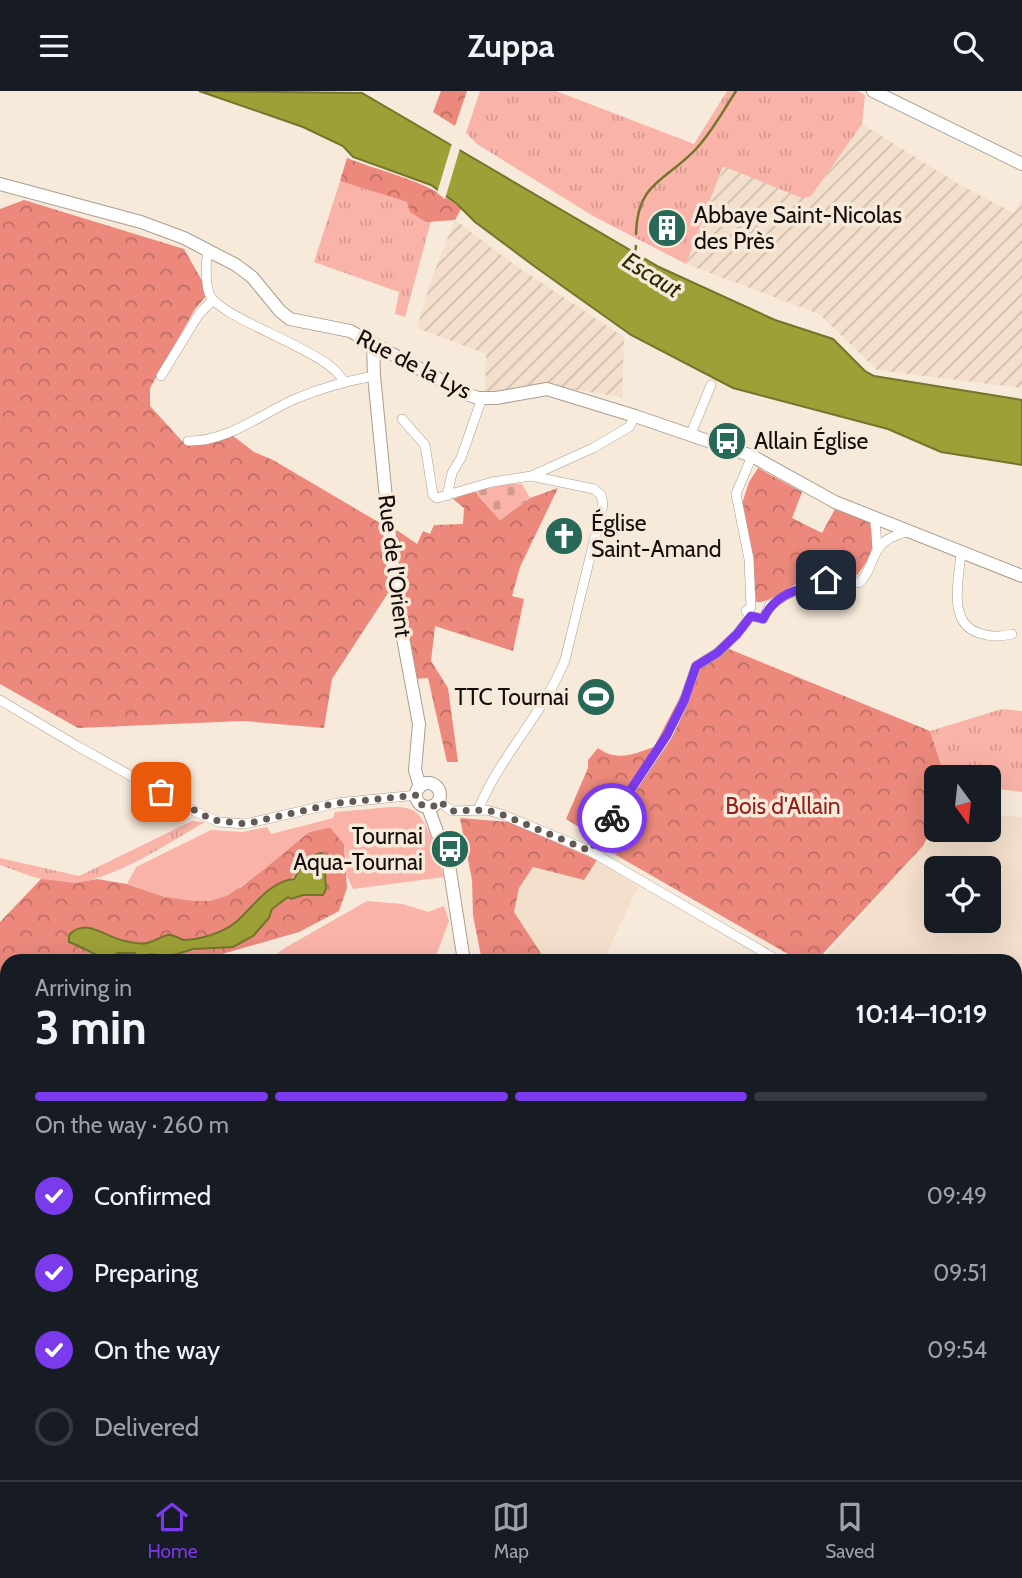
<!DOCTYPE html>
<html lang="en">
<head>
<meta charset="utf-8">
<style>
  :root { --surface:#171b24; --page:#20242c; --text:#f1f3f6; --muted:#9ea1a6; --line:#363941; --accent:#7c3aed }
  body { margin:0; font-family:Cabin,sans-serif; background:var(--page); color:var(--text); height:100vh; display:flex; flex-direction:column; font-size:26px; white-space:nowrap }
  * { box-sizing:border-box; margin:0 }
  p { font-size:23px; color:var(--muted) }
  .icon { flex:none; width:38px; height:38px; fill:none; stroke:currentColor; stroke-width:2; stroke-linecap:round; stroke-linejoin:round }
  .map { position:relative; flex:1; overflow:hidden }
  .sheet { position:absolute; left:0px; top:863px; width:1022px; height:527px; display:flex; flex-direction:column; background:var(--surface); border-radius:21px 21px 0 0; box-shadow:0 7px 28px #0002 }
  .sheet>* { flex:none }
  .needle { width:46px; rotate:165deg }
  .tools { position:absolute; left:924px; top:674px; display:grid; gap:14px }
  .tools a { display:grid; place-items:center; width:77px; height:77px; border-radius:10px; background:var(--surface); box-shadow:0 7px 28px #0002; font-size:35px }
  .pin { position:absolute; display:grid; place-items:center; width:60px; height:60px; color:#fff; margin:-30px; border-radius:14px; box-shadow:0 4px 10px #0006 }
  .courier { position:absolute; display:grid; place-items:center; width:70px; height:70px; margin:-35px; border:5px solid #7c3aed; border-radius:50%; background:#fff; color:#222; box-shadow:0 2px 9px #0007 }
  .head em { font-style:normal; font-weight:700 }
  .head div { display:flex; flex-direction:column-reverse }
  .head { display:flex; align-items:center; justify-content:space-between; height:119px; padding:0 35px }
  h1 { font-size:46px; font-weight:700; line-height:52px }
  .bar { display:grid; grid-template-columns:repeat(4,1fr); gap:10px 7px; align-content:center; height:84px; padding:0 35px }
  .bar i { height:9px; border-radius:5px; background:var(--line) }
  .bar .current { background:var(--accent) }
  .bar p { grid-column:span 4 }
  ol { padding:0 35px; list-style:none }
  li { display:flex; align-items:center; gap:21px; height:77px }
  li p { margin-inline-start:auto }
  li .icon { padding:7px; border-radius:50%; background:var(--accent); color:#fff; stroke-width:4 }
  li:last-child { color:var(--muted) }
  li i { width:38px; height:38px; border:4px solid var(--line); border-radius:50% }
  header { display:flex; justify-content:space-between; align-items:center; height:91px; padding:0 35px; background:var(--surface); font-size:32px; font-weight:700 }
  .tabs { display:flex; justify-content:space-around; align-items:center; height:98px; border-top:2px solid var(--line); background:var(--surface); font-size:19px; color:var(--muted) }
  .tabs a { display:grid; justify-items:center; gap:4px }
  .tabs .current { color:var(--accent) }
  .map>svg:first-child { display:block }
</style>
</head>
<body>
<header><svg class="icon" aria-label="menu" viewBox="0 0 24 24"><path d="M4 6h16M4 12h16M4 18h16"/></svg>Zuppa<svg class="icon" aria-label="search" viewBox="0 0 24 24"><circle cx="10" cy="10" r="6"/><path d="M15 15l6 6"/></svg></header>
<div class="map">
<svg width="1022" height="1389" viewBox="0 0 1022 1389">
  <defs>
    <pattern id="industrial-furrows" width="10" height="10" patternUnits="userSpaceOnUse" patternTransform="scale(1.75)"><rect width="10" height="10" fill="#f3dfcb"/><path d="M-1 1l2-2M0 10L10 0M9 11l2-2" fill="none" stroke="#cfbead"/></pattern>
    <pattern id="grass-tufts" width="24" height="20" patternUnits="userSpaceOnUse" patternTransform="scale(1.75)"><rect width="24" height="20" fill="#fab3a9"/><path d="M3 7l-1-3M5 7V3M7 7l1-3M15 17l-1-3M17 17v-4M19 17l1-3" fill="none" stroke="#d59990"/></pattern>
    <pattern id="forest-crowns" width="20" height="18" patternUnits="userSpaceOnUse" patternTransform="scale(1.75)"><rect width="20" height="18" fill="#ec887c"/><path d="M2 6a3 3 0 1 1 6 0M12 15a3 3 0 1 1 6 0" fill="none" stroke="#be6e64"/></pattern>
    <pattern id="cemetery-stones" width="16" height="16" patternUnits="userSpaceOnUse" patternTransform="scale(1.75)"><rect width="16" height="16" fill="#fab3a9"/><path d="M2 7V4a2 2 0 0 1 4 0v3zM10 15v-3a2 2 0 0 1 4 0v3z" fill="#d59990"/></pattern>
  </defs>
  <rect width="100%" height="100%" fill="#f8eadb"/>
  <!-- built -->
  <path fill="#f3dfcb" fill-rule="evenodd" d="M989,724L1022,726V1016L1015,1010V870H820L922,757L936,729V738H989ZM936,777H989V830H936Z
    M597,769L638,796L603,870H546L514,821L519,797L533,776L584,789Z
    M1022,1198V1336H1015V1207Z
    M600,1382L603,1389H434V1383Z
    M619,1383H740L741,1389H622Z"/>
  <!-- industrial -->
  <path fill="url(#industrial-furrows)" d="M862,33L957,92L1014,122L1022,108V297L877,279L819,223L686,173L724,75L802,106L811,105Z
    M455,129L516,175L624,246L622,306L544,294L485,303L486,263L417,237L431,189Z"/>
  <!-- grass -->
  <path fill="url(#grass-tufts)" d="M480,0H556L694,53L727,0H858L865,4L862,33L811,105L802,107L723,75L686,173L593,125L477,53L466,42Z
    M340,90L407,111L426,130H431L405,226L395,223L399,201L314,171Z
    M1002,618L1022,620V701L989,697V686H945L930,640Z
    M616,721L620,724L616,732L620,745L616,764L599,756Z
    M192,730L205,731C168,752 104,796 62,792C41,790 20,781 0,774V767L79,785Z
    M1015,1027L1022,1033V1106L1015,1108Z
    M1022,1115V1198L1015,1207V1117Z"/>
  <!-- forest -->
  <path fill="url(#forest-crowns)" fill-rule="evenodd" d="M441,0H467L455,35L433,21Z
    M347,67C384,82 431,90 461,118L455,129L426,131L410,121L407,111L340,90Z
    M24,109L184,158L209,202L195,218L150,297V315L182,350H198L228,341L254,361L273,369L385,435L390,499L332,588L324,637L243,630L78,637L0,593V118Z
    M758,377L802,401L792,427L822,442L835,418L869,430C876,456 873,463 857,484C838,484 820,486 801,491C786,496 772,512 756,511L752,461L742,413L749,391Z
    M558,397L520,476L512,505L524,508L513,560L435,535L431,570L448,597L458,671H447L428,587L415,588L388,433L417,453L423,440L430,443L434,434L463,433L464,417L453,408L474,400L500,429L530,407Z
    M724,556L930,640L945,686H936V729L923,755L816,870H800L616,764L620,745L616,732L627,710L597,747L566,728L588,677V669L598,657C617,671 634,663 654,656L696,575Z
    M460,727L509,731L597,769L584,789L533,776L519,797L514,821L546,870H482L473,824L472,789Z
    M330,736L344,753L347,797L339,820L299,841L198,870H7V920L0,922V831L41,788L75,792L97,788L127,793L165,806L240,797L309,741ZM303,772L325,784L326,798L323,803L303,804L291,808L288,806L272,818L269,827C231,846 193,868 150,863L145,867L136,862L94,864L91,859L94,837C104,845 134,855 147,852C164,848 163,838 183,849C199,849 222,843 235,833C248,823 258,809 271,799C288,785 290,795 303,772Z
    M0,1177L7,1179V1265L0,1261Z"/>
  <!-- cemetery -->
  <path fill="url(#cemetery-stones)" d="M508,393H522L530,407L500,429L474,400Z"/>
  <!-- park -->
  <path fill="#fab3a9" d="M391,716C400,716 411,716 418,723C430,736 440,770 444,786L353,798L346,783L347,770L344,753L330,736L309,741L261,781L227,805L210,810H193L165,806L127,793L136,776L211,739L242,741L267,736L271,743L333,727L335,721Z
    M367,810L403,813L428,821L444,815L449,830L434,870H269L283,858Z"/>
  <!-- water -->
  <path fill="#9d9f37" stroke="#74742a" stroke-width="2" d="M199,0L362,2L659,176L775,229L833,248L865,280L874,285L1022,309V374L941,361L888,338L733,297L631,244L534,175L475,131L457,113L431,94L353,66L343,55L303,36Z
    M321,762L331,770L325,784L326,798L323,804H303L291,808L288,806L272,818L269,827L253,845L233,856L194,858L170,865L150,863L139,868L135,862H118L107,868C94,864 83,856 69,851V844C87,826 104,846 125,850C131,851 141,854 147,852C165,848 163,838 183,849C199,849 223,842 236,831C253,816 270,790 294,788C301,776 307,765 321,762Z
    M0,962L7,967V1179L0,1177Z"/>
  <!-- pier -->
  <path fill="#f8eadb" d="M453,49L461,54L445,108L437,102Z"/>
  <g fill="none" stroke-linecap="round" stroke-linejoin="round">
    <!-- stream -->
    <path stroke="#74742a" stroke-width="2.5" d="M636,143C637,91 666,90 696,58C712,41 723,20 736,0
      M635,163L636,155"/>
    <!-- street casing -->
    <g stroke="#aa9d8f" stroke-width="10">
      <path id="street" d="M208,159C206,171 205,190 209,202C217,228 330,259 343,290
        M161,285L199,223L213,209
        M402,328L425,354L433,404L437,407L492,391L531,385L593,357L629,336L635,325
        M690,345L711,294
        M188,350C227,351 261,323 295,308C321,297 346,290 374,285
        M447,405L452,382L461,367L482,307
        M875,426L877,458
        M961,462C959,488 947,532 979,542C991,546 999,546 1012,543
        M751,525L746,520L751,516L749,468L736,403L752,365
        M0,609L79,656L196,721L219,731L245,733L337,712L417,704
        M438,710L452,720L487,719L501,723L590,760L779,870
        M478,719C500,665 544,622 565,569L603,413L601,404L594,398L531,385
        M590,760L668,644L684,610L696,575L717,562L737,543L751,525L763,528L770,514L788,503L826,490L859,492C872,481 871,462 884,451C890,446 898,444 906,441
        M1015,1017L1022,1024
        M1019,1350L1022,1318
        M835,1382V1389"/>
    </g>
    <!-- secondary casing -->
    <g stroke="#aa9d8f" stroke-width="14">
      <path id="secondary" d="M873,0L1022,73
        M0,93L141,131L184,147L236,174L252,186L280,220L290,228L350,240L464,302L478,307H496L547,298L635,325L752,365L835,411L1022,485
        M373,252L374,285L396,509L419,633L415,679L420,696
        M416 704a12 12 0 1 1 24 0a12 12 0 1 1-24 0Z
        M428,716L449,774L464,870
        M365,1389V1382"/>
    </g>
    <!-- primary casing -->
    <g stroke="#aa9d8f" stroke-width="16">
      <path id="primary" d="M1015,1342L1022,1341
        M0,1388L135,1382"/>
    </g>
    <!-- street -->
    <use href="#street" stroke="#fff" stroke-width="9"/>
    <!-- secondary -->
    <use href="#secondary" stroke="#fff" stroke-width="12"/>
    <!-- primary -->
    <use href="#primary" stroke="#fff" stroke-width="14"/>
  </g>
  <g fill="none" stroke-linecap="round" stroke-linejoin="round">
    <!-- done -->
    <path stroke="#635b53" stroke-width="7" stroke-dasharray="0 12.6" d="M161,701L213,729L245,733L337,712L417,704C418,714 425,718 434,715L439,710L452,720L487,719L501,723L590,760L612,727"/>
    <!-- route -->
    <path stroke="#7c3aed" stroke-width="9" d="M612,727L667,644L684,610L696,575L717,562L737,543L751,525L763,528C776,501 799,499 826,489"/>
  </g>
  <!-- icons -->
  <defs>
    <g id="building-disc" transform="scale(2.0125)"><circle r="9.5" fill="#286856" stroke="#f8eadb"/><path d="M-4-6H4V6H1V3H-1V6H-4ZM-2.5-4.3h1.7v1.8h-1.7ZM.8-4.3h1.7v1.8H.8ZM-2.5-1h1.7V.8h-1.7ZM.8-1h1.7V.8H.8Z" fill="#fff"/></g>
    <g id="bus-disc" transform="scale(2.0125)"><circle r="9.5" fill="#286856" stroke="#f8eadb"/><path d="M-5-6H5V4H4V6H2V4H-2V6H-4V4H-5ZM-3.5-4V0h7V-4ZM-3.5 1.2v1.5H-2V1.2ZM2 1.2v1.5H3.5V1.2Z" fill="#fff"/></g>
    <g id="church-disc" transform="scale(2.0125)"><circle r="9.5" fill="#286856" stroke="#f8eadb"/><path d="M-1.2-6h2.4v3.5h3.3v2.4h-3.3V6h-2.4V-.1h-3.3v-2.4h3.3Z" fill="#fff"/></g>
    <g id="stadium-disc" transform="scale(2.0125)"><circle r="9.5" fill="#286856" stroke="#f8eadb"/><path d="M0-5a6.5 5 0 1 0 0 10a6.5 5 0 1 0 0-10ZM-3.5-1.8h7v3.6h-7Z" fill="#fff"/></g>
  </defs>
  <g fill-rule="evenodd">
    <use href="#building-disc" x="667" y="137"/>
    <use href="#bus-disc" x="727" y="350"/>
    <use href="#church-disc" x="564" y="445"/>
    <use href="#stadium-disc" x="596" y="606"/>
    <use href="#bus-disc" x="450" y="758"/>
  </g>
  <g text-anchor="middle" stroke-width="7" stroke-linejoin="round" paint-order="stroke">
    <!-- poi labels -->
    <g font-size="23" fill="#130e0a" stroke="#f8eadb" text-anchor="start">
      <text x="694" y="132">Abbaye Saint-Nicolas<tspan x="694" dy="26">des Près</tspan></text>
      <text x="754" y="358">Allain Église</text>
      <text x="591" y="440">Église<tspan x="591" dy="26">Saint-Amand</tspan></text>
      <text x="569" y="614" text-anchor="end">TTC Tournai</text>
      <text x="423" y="753" text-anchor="end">Tournai<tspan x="423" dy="26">Aqua-Tournai</tspan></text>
    </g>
    <!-- street labels -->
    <g font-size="23" fill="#130e0a" stroke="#f8eadb">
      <text transform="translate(414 273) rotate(27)" y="8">Rue de la Lys</text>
      <text transform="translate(395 475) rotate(83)" y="8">Rue de l'Orient</text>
    </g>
    <!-- park labels -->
    <g font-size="23" fill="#951e1a" stroke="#f8eadb">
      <text x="783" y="723">Bois d'Allain</text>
    </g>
    <!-- water labels -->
    <g font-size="24" font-style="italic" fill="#2c2c00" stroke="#f8eadb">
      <text transform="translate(652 184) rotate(32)" y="8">Escaut</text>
    </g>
  </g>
</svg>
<div class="tools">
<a><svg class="needle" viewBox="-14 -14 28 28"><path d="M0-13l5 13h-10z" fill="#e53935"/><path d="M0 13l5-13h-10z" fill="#9ea1a6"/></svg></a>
<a><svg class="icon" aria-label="locate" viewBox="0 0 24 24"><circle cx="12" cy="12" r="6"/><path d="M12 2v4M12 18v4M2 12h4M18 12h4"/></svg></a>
</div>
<div class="pin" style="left:161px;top:701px;background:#ea580c"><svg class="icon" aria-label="bag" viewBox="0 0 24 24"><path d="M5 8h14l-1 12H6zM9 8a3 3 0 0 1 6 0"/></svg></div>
<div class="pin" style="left:826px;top:489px;background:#1f2937"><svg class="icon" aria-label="home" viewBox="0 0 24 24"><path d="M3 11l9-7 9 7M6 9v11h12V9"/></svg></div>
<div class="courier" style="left:612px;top:727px"><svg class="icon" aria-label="bike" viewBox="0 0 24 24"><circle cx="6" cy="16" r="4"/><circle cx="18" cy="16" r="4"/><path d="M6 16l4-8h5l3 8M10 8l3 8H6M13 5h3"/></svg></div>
<section class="sheet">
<div class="head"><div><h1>3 min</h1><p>Arriving in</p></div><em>10:14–10:19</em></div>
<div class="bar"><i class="current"></i><i class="current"></i><i class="current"></i><i></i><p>On the way · 260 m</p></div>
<ol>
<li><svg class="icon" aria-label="check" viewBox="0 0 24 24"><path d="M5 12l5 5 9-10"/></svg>Confirmed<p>09:49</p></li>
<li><svg class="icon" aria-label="check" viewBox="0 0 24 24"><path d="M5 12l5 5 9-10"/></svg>Preparing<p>09:51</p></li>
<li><svg class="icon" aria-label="check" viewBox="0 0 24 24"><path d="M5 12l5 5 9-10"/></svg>On the way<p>09:54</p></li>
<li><i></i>Delivered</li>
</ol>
</section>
</div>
<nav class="tabs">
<a class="current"><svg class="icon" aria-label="home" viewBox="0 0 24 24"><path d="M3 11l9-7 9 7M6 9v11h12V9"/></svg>Home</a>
<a><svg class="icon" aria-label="map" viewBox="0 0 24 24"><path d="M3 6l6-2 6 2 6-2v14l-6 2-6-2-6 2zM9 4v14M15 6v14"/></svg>Map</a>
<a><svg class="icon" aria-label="saved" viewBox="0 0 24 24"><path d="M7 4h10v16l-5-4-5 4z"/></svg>Saved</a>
</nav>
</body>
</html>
